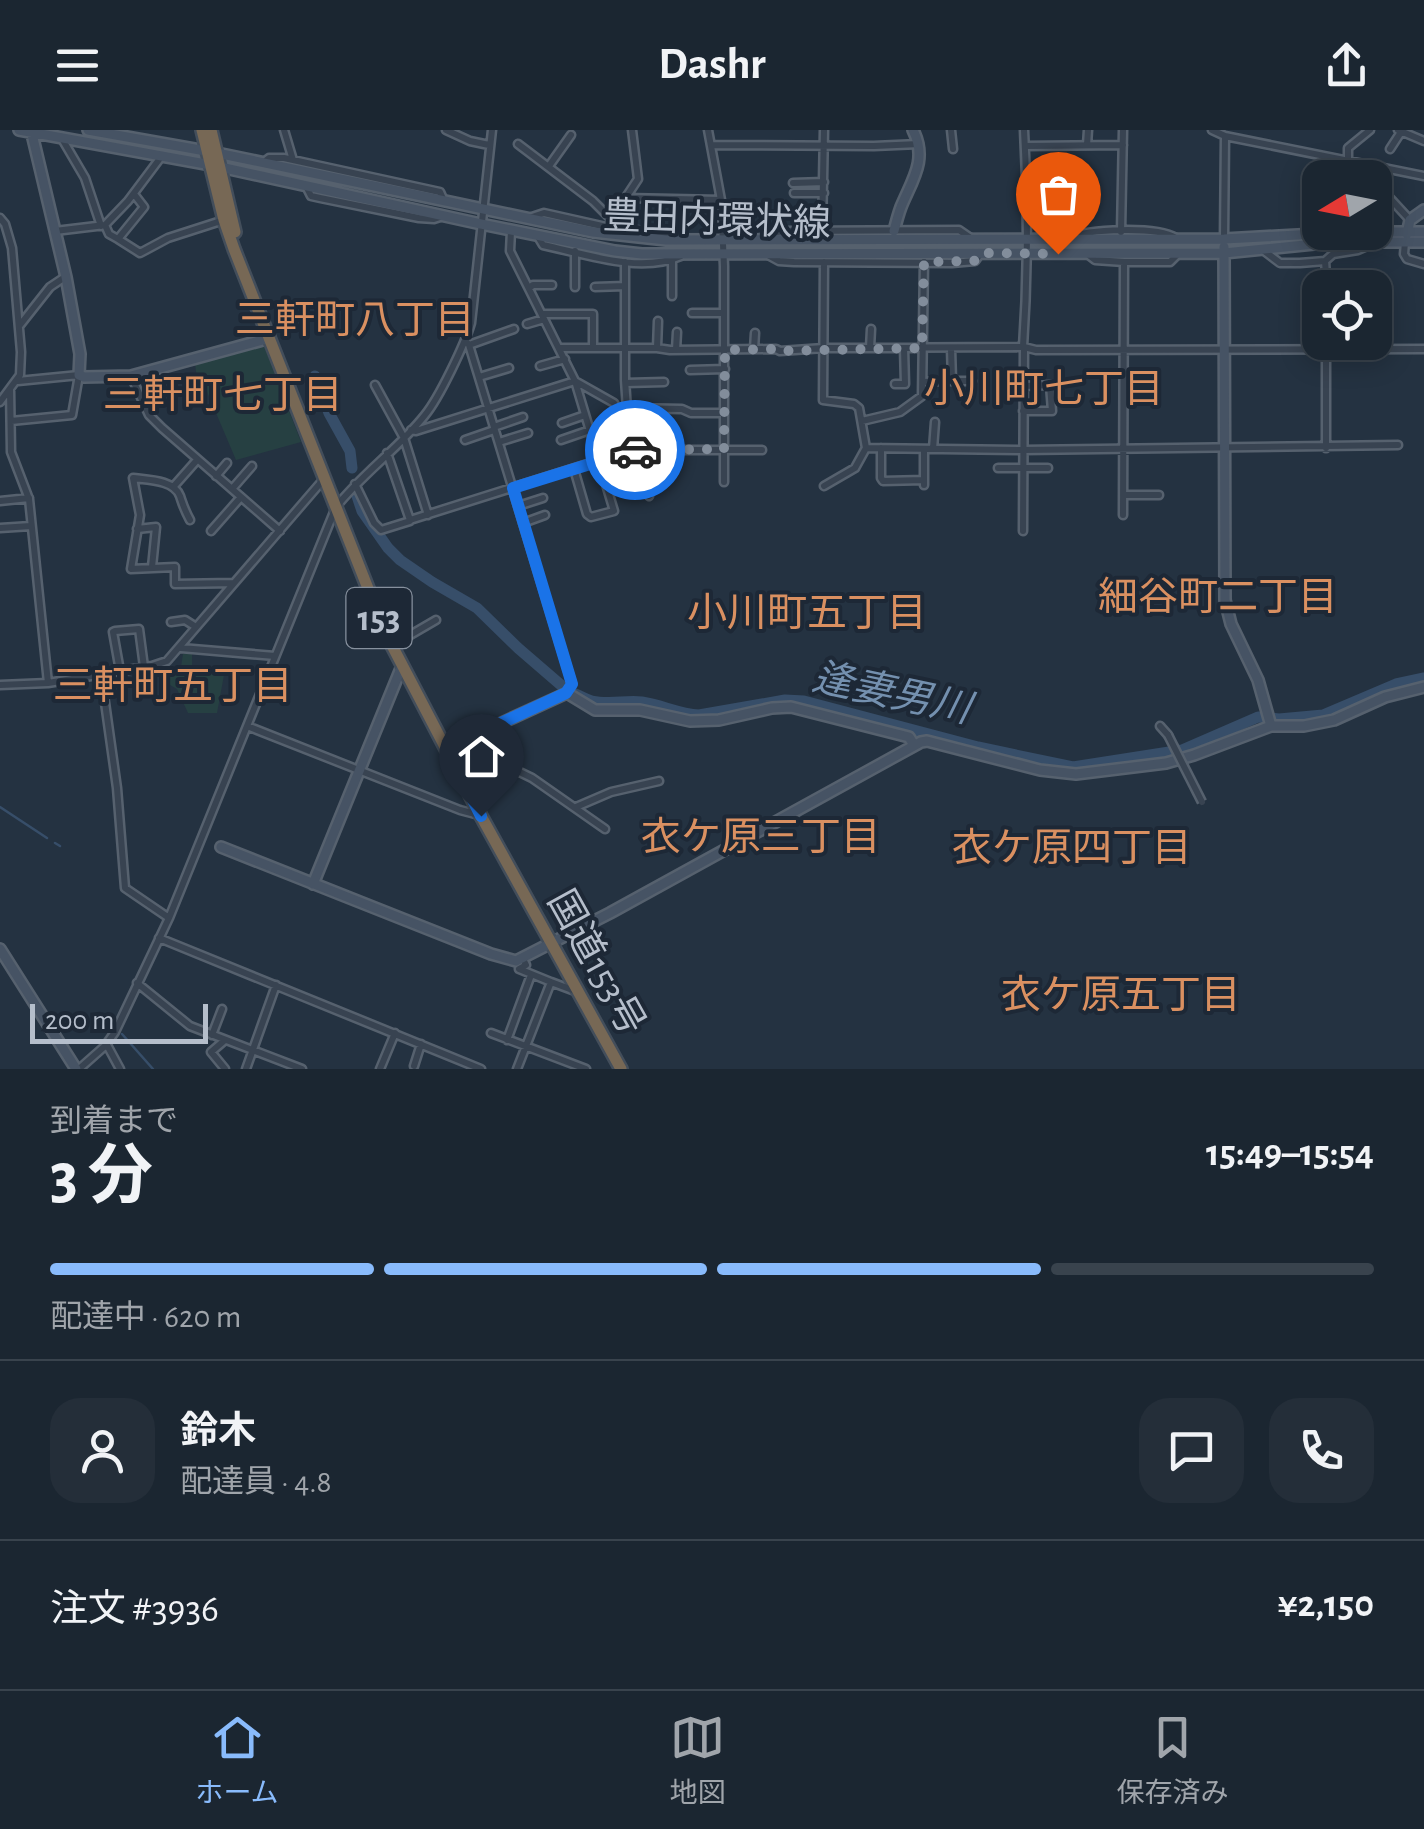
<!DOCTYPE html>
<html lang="ja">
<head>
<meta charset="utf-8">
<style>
  :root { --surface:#1b2631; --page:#242e39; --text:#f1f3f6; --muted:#a0a5ab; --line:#39434d; --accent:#89bbfc }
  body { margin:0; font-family:"Alegreya Sans","Noto Sans JP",sans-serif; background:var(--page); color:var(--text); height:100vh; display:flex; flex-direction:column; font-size:38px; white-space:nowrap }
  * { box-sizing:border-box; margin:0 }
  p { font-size:32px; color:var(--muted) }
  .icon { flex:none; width:55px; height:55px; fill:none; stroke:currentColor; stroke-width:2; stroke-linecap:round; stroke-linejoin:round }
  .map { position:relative; height:939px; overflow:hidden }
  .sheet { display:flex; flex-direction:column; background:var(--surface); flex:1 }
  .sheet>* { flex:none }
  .needle { width:65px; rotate:260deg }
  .buttons { position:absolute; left:1302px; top:30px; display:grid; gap:20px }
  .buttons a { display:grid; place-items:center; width:90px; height:90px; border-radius:20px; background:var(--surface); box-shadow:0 5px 25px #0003,0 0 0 2px var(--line); font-size:50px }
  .scale { position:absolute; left:30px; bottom:25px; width:178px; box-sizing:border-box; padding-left:10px; border:5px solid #b5becb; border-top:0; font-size:28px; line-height:35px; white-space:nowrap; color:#b5becb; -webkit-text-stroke:8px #1d2836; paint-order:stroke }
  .pin { position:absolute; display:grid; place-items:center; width:85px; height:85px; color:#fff; margin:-102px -42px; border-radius:50% 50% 50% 0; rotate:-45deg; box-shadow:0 0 10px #0007 }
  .pin .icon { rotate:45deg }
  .courier { position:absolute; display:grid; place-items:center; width:100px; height:100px; margin:-50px; border:8px solid #1a73e8; border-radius:50%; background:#fff; color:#222; box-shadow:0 2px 12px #0007 }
  .head em { font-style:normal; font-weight:700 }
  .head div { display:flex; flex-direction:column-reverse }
  .head { display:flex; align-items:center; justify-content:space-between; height:170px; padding:0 50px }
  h1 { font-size:65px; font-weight:700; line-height:75px }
  .bar { display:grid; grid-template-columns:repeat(4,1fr); gap:15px 10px; align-content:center; height:120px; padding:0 50px }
  .bar i { height:12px; border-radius:8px; background:var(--line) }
  .bar .current { background:var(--accent) }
  .bar p { grid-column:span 4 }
  .line { display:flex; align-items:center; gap:25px; padding:0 50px; border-top:2px solid var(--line) }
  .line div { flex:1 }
  .round { display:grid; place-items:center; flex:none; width:105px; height:105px; border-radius:30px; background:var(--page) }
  header { display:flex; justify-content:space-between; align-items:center; height:130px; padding:0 50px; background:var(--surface); font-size:45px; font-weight:700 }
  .menu { display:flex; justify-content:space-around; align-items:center; height:140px; border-top:2px solid var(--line); background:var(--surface); font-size:28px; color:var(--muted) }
  .menu a { display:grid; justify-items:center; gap:5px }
  .menu .current { color:var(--accent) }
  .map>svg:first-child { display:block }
</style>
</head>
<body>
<header><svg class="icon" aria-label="menu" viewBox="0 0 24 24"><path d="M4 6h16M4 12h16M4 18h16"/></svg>Dashr<svg class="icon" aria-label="share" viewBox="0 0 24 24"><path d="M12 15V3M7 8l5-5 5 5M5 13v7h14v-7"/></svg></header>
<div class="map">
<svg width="1424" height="939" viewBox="0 0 1424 939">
  <rect width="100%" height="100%" fill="#243241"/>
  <!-- green -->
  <path fill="#264042" d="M263,213L301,312L236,330L205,257L197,250L195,233Z
    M183,524H192V539L224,545L217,583H188L177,559L165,552V540L181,537Z"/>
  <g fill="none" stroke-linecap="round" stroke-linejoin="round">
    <!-- stream -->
    <path stroke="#374e69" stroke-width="2.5" d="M0,677L47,708
      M55,713L60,716
      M122,904L153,939"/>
    <!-- river -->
    <path stroke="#374e69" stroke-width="11" d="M315,246L329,283L350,321L352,338
      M356,363L362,381L388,418L400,430L432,452L477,478L518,518L569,562C579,564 583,569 592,571C609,575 626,570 642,572C662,575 679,584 699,585L785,570L804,571L978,617L1073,637L1182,620L1258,587L1279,589L1323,585L1396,554L1424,548"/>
    <!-- street casing -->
    <g stroke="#56616e" stroke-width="11">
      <path id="street" d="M284,0L293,30
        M446,0L470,11L489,15
        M708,0L721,70L724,136V352
        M951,0L953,19
        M1212,0L1225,6L1424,46
        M1398,0L1424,11
        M61,7L85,48L101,96
        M518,14L593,71L611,89
        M713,15L874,16L919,14
        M1087,15L1088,0
        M1025,16L1123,15
        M1390,19L1401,2
        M1348,31V18L1370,0
        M264,32L269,28H284L440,62L444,71
        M1358,34L1370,48
        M549,36L571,5
        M1375,52L1410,90
        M793,53L824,52
        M306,56L311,66L320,68L419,88L434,89L440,87
        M794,63H824
        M625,68L721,70
        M0,88L5,94L12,118L21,222L20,245L0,272
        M529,88L544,83L611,98L658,102L673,109
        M611,90L638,49L632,0
        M105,95L109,104L118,109L144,77L134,64
        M55,101L105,95L128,71L161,27
        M511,101L510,121L575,251L614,381L591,387L587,384L574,339
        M822,101L824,0
        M1121,102L1123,0
        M537,105L543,115C585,124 640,144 681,126
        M766,108L777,102L784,101L959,100L972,109
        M1067,108C1089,99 1156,96 1176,108
        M118,109L140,123L168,108L224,90
        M1224,109L1225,6
        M1405,112L1404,124L1407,129L1424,134
        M1263,120L1280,133H1300L1325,131L1333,124L1358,120L1374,113
        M1086,123L1095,130L1124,132H1170L1178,124
        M768,125L779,131L794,132L952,133L975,131L980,124
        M672,130V166
        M1325,131L1327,158
        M824,132L823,270L854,274L859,278L866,318L1023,320L1398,315
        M575,157V121
        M595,157L625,156
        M529,158L533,155H552
        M692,183H724
        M542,184H593V218
        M527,194L544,189
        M20,195L50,157L65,147
        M465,210L469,215L572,554L567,563
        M469,215L514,199
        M1023,217C1028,145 1028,72 1024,0
        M560,218H657L670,220L776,219L780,221L824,218L1024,217L1036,220L1424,219
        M657,218L658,191
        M870,218L871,199
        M754,219L755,203
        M676,220L677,202
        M540,236L565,229
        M690,240L725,239
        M131,246L149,285L162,298L280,401
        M479,247L509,238
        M952,251H972
        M923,252L952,251L951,218
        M626,253L664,252
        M895,254H905L904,218
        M375,255L404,308L428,385
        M10,259L11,322L29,369L48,553
        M626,278L682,279L691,283H724
        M1023,281H1052L1050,255L1024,256
        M11,291L72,285L79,245L18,251
        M862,291L900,282L922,266L924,132
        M562,293L585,285
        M494,297L523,287
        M625,297L628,294L625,250V132
        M411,300L416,301L575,251L614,273L649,366
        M465,310L494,300
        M561,310L590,300
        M499,312L528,303
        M881,318V348L883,351L924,350
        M1326,318V212
        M924,319V355
        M933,319L935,292
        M387,323L410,390L632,320H762
        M998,338H1048
        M216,346L227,333
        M355,354L374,393L381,400L410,391
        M174,356L197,330
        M824,356L855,338L866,318
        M232,359L252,336
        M1123,365H1159
        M0,371L29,368
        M518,376L543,368
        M1123,385L1124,132
        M190,390C184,379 184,378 180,366C174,350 149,350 133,348L140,385L131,439L175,437V454L233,453
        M523,393L545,385
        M0,398L31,396
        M137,399L156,397L152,437
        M211,401L241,367
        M1023,401L1024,218
        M171,492L185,490L196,497
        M393,515L436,490
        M181,518L275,526
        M120,541L113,502L115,501L139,499L144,537
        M101,544L117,658L125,758L169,788
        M0,555L48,553L152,536L167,531L323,350
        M247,596L460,680L479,685
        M1160,596L1168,605
        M459,613L462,619L497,631L532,648L605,699
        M576,677L611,662L659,651
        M159,808L481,939
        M523,829L526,835L519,839L551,852
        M137,853L190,896L302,939
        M491,903L586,939
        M212,905L222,879
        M225,910L211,922L225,939
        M507,910L531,845
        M107,915L120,939
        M414,936L421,914
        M79,939L105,916L115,902L169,788L336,377C363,343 399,318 425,285C439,268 465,214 471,193L492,0
        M246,939L276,855
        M380,939L395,903
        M517,939L551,852L575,861"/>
    </g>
    <!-- secondary casing -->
    <g stroke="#56616e" stroke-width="14">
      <path id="secondary" d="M19,0L211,35L481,94L615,121L642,124L1224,123L1334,112H1424
        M31,0L66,147L80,224L79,245L84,247L131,246L270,208
        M88,0L217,23L593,102L666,110L1224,109L1352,102
        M894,101C896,93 898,85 901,77C912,50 928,30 913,0
        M1375,102H1424
        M1407,104L1410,90L1424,80
        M1224,117L1225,470L1231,494L1258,550L1271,596
        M447,618L567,563L595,580H640L690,591L719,590L772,578L791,577L909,607L914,615
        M221,717L491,824L516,831L610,783L921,612L927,611L1040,640L1076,644L1166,633L1194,625L1271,596H1304L1334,590L1385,567L1424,557
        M313,754L402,536
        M0,819L76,939"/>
    </g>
    <!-- highway casing -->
    <g stroke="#434e5b" stroke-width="16">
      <path id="highway" d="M202,0L224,90L234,119L386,504L481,686L621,939
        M211,0L235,102"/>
    </g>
    <!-- street -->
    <use href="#street" stroke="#384351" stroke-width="6"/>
    <!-- secondary -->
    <use href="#secondary" stroke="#465364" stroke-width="9"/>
    <!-- highway -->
    <use href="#highway" stroke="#776855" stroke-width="11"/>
    <!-- street-bridge casing -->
    <g stroke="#56616e" stroke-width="11" stroke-linecap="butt">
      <path id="street-bridge" d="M1168,605L1202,672"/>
    </g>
    <!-- street-bridge -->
    <use href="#street-bridge" stroke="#384351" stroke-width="6"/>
  </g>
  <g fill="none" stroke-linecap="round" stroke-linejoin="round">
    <!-- done -->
    <path stroke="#828d9b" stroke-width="10" stroke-dasharray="0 18" d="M635,320L724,319L725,220L776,219L780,221L922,218L924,132L974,131L981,123L1058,124"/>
    <!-- route -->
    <path stroke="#1a73e8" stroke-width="12" d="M481,686L447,618L566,563L572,554L513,358L635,320"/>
  </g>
  <g text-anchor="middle" stroke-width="8" stroke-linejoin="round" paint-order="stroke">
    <!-- shield labels -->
    <rect fill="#1d2836" stroke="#87919e" stroke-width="2.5" x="346.5" y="458" width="65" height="60" rx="8"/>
    <g font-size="35" font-weight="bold" fill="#b5becb">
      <text x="379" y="500">153</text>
    </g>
    <!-- street labels -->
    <g font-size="38" fill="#b5becb" stroke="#1d2836">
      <text transform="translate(717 89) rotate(2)" y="13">豊田内環状線</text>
      <text transform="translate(597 832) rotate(61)" y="13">国道153号</text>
    </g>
    <!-- neighbourhood labels -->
    <g font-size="40" fill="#da9061" stroke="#1d2836">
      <text x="355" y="203">三軒町八丁目</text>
      <text x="1044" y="272">小川町七丁目</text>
      <text x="223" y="278">三軒町七丁目</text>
      <text x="1218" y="480">細谷町二丁目</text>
      <text x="807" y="496">小川町五丁目</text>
      <text x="173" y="569">三軒町五丁目</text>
      <text x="761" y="720">衣ケ原三丁目</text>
      <text x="1072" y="731">衣ケ原四丁目</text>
      <text x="1121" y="878">衣ケ原五丁目</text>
    </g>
    <!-- water labels -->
    <g font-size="40" font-style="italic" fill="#7490af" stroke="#1d2836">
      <text transform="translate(892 562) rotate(12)" y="14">逢妻男川</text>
    </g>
  </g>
</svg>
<div class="buttons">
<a><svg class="needle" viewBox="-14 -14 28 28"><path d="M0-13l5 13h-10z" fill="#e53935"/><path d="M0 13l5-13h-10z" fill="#a0a5ab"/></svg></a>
<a><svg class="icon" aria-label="locate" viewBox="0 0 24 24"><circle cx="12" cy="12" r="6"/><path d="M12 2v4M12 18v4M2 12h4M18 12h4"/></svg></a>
</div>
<div class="scale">200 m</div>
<div class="pin" style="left:1058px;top:124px;background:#ea580c"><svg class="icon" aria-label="bag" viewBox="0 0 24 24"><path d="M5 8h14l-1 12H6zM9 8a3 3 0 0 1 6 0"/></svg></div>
<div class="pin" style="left:481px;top:686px;background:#1f2937"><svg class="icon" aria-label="home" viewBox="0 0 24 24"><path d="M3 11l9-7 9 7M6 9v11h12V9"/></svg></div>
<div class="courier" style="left:635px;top:320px"><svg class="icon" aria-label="car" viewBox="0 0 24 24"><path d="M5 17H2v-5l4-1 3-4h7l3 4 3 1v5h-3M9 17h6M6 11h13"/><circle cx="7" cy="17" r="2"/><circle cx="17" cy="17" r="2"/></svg></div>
</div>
<section class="sheet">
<div class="head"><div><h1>3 分</h1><p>到着まで</p></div><em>15:49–15:54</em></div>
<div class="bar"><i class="current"></i><i class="current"></i><i class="current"></i><i></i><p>配達中 · 620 m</p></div>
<div class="line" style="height:180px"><a class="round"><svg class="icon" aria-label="person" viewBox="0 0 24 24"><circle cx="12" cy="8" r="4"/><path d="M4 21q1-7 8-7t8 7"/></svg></a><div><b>鈴木</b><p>配達員 · 4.8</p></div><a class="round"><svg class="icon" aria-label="chat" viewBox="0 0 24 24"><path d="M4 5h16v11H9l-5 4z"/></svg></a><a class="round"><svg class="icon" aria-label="phone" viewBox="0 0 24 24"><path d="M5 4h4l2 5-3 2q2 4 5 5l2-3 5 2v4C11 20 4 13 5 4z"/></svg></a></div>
<div class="line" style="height:130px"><div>注文 #3936</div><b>¥2,150</b></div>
</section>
<nav class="menu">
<a class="current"><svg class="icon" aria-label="home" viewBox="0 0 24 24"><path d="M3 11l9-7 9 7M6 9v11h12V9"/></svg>ホーム</a>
<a><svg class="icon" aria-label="map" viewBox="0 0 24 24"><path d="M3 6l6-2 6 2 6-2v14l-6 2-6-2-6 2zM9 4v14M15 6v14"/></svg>地図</a>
<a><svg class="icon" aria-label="saved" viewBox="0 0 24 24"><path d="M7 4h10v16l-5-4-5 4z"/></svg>保存済み</a>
</nav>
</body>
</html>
